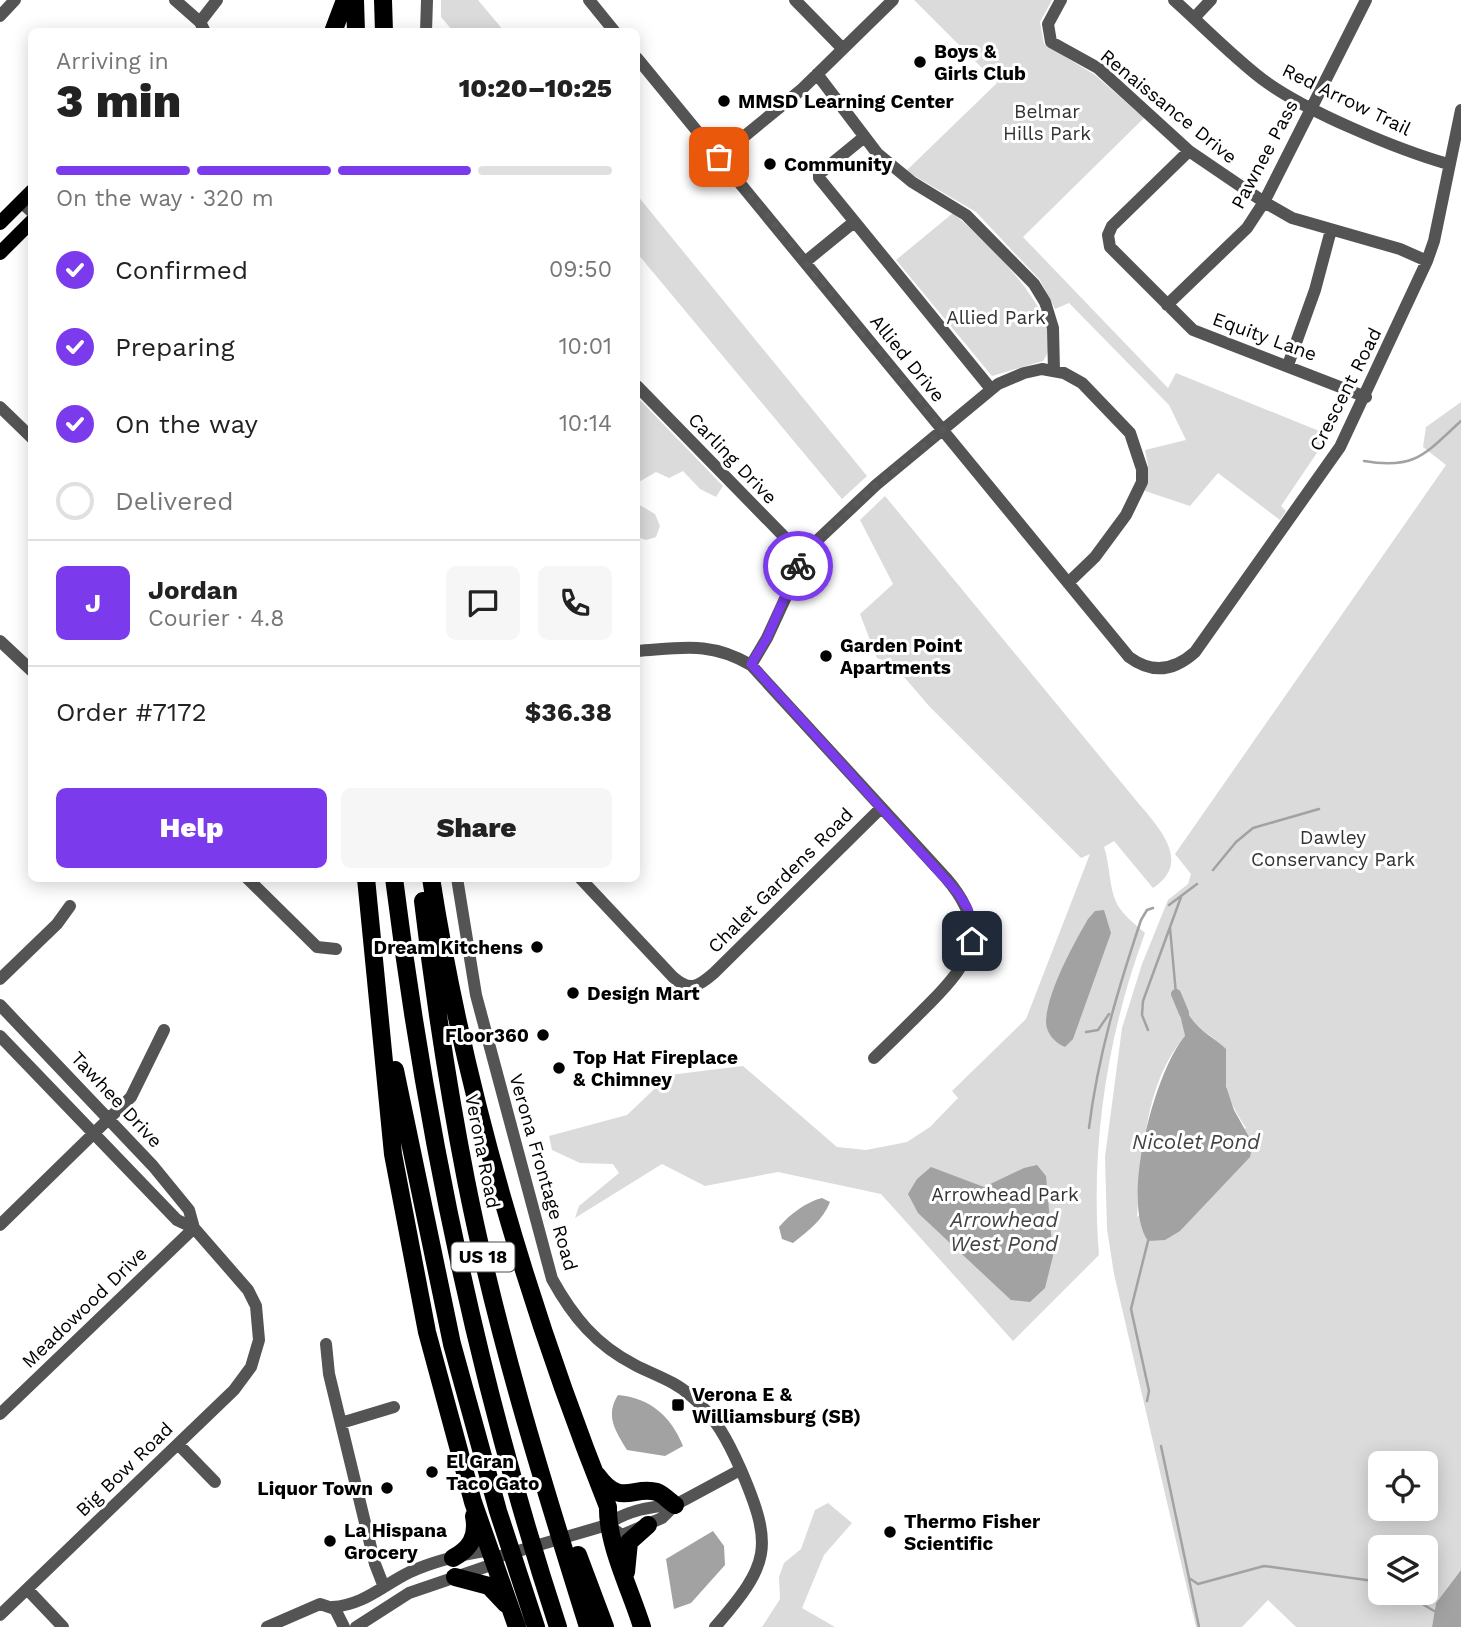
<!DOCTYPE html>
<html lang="en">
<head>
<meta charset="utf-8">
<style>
  :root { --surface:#fff; --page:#f6f6f6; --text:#222; --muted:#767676; --line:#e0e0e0; --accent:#7c3aed }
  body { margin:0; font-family:"Work Sans",sans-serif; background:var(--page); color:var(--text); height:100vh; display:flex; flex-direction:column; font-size:26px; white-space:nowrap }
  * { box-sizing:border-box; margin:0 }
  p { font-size:23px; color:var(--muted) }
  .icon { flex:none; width:38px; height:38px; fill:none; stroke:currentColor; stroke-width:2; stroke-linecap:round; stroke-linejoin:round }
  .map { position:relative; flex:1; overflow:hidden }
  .panel { position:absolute; left:28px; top:28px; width:612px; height:854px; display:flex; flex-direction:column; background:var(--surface); border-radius:10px; box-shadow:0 4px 18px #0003 }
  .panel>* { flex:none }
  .fabs { position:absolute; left:1368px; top:1451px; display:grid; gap:14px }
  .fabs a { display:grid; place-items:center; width:70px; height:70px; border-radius:10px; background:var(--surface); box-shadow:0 4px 18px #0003; font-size:35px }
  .pin { position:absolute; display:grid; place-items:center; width:60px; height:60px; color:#fff; margin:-30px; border-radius:14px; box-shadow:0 4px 10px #0006 }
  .courier { position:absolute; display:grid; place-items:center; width:70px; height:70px; margin:-35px; border:5px solid #7c3aed; border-radius:50%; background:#fff; color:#222; box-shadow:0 2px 9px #0007 }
  .headline em { font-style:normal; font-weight:800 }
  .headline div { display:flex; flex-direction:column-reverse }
  .headline { display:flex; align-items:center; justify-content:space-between; height:119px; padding:0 28px }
  h1 { font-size:46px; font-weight:800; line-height:52px }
  .bar { display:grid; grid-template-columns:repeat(4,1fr); gap:10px 7px; align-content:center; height:84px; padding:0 28px }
  .bar i { height:9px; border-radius:5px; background:var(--line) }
  .bar .selected { background:var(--accent) }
  .bar p { grid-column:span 4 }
  .line { display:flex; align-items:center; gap:18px; padding:0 28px; border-top:2px solid var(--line) }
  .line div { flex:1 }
  .round { display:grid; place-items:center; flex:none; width:74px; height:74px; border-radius:10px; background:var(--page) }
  ol { padding:0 28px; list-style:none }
  li { display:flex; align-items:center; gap:21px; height:77px }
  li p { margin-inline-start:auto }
  li .icon { padding:7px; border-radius:50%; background:var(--accent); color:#fff; stroke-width:4 }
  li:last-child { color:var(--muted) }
  li i { width:38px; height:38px; border:4px solid var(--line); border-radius:50% }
  .cta { display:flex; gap:14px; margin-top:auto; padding:14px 28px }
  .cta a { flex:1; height:80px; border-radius:10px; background:var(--accent); color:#fff; font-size:28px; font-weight:800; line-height:80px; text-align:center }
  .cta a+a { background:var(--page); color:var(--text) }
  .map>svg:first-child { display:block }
</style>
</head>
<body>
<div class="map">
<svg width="1461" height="1627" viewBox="0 0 1461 1627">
  <rect width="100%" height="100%" fill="#fff"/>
  <!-- green -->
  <path fill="#dbdbdb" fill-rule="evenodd" d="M441,0H478L504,31H453L441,17Z
    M914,0H1052L1040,22L1044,44L1095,75L1144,118L1023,237L1168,388L1176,373L1329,435L1281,506L1286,511L1280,520L1218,473L1190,506L1145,491L1148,465L1145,450L1186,440L1169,405L1069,303L1055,309L1040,280L976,212L906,171L997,83Z
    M637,195L867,476L842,499L637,253Z
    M953,213C980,236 1074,321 1043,361L992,376L896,260Z
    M637,397L723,486L716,497L700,489L683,471L669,478L656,472L637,483Z
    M1461,402V1570L1436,1603L1432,1627H1296L1268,1600L1242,1627H1196L1114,1274L1107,1229L1105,1157L1122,1028L1142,964L1168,900L1188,884L1191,874L1175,854L1446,465L1423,447L1426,427ZM1180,1015C1190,1024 1202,1029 1212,1037C1229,1050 1223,1071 1227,1089C1231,1104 1238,1116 1246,1128L1137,1217C1142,1157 1144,1083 1185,1036ZM1381,1463H1426V1508H1381ZM1381,1547H1426V1592H1381Z
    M637,495L638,504L655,514L660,526L656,537L646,540L637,537Z
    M885,496L1130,793C1153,822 1196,860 1153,888L1114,841L1104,847C1111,867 1108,893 1121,910C1127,918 1137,926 1145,933C1107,1035 1090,1147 1099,1255L1013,1341L881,1194L778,1172L705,1186L662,1164L575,1218L579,1206L619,1173L613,1164L580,1163L552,1150L549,1136L627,1115L669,1075L743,1066L837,1147L866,1150L907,1142L930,1127L958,1098L952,1091L1026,1019L1090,854L1081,858L929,706L893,664L877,658L860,614L893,584L860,520Z
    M828,1503L852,1523L824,1555L802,1608L835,1627H762L780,1599L779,1577L784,1563L801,1549L815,1510Z"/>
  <!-- water -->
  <path fill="#a2a2a2" d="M1104,910L1111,933L1073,1039L1065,1047C1055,1043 1046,1033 1046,1022C1047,992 1073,945 1088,919L1095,911Z
    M1187,1012C1200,1033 1209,1033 1226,1049V1086L1234,1110L1253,1144L1250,1157L1180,1231L1165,1240L1148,1241C1120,1201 1155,1071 1185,1036L1180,1015Z
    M1037,1165L1046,1176L1053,1256L1045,1288L1030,1302L1011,1300L918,1213L908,1194L917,1179L931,1167L984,1187L1024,1168Z
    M822,1198L830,1202C823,1220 808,1231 793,1243L782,1239L779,1227C790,1214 806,1202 822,1198Z
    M618,1395C650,1398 671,1416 683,1446L665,1456L627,1450C615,1430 605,1416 618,1395Z
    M713,1531L724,1546L725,1565L691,1603L674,1609L666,1559Z
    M1461,1570V1627H1432L1436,1603Z"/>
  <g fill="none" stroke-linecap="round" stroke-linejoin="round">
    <!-- stream -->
    <path stroke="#a2a2a2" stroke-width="2.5" d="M1364,461C1415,470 1425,454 1461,421
      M1213,870L1236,842L1253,828L1319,809
      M1169,905L1197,884
      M1170,928L1176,994
      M1148,1030L1142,1015L1143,1001L1181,897
      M1086,1032L1098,1030L1109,1014
      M1089,1128C1098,1055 1118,989 1141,920L1147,910L1153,908
      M1147,1401L1149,1391L1131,1309L1148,1241
      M1161,1446L1189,1578L1198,1584L1264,1566L1381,1582
      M1189,1579L1199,1627
      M1403,1592L1434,1611"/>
    <!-- canal -->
    <path stroke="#a2a2a2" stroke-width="10" d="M1176,994L1184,1013"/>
    <!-- minor -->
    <path stroke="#545454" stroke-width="12" d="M175,0L200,22L205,32
      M589,0L615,32
      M795,0L843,49
      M1061,0L1048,24L1051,42L1098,68L1189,151L1264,202L1292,218L1400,249L1427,261
      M1174,0C1203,26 1231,55 1262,79C1305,111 1396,149 1448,164
      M0,16L15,0
      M1194,18L1211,0
      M200,22L217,0
      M426,32L427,0
      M637,58L1129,657C1152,674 1174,671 1195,652L1340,447L1427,261L1434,241L1461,110
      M817,74L877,153L912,182L966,215L1034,284L1045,302L1053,328L1054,371
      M863,138L819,174V178L991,389
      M1189,151L1112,226L1108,235L1110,247L1193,330L1366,397
      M719,157L801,90L893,0
      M21,202L32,212
      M805,262L854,222
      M1167,305L1247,228L1264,202L1366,0
      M1288,365L1315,290L1331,230
      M637,386L803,556
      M0,407L32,438
      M0,641L32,671
      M637,651C682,648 710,641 751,665L946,878C991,930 972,961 929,1004C911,1022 893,1040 874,1058
      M751,665L767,638L808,549L876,485L998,384L1024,373L1042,369L1064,373L1082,383L1130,433L1142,469V482L1126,515L1095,557L1068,583
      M247,878L317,947L336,949
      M457,878L476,995L552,1279C573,1317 596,1345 635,1365C654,1375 675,1381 691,1396C716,1417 728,1441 741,1470C774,1547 770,1564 715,1627
      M580,878L673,977C690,992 698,987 714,973L880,809
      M0,979L57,924L70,906
      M0,1005L153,1166L189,1210L194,1228L248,1290L256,1306L259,1340L251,1367L234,1390L0,1615
      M0,1036L177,1220L194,1228
      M0,1225L131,1097L164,1030
      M326,1344L329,1374L375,1564L384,1587
      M0,1414L194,1228
      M341,1423L394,1407
      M178,1444L215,1482
      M607,1525L622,1535L662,1518L675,1505L740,1470
      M27,1589L63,1627
      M332,1607C364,1605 383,1585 410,1572C432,1562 460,1555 484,1551L493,1558
      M267,1627L320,1604L335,1609L344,1627
      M356,1627L409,1593L488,1566L494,1558L607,1525C625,1511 653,1506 675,1505"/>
    <!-- major -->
    <path stroke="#000" stroke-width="14" d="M0,223L32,191
      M0,253L32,221"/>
    <!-- highway -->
    <path stroke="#000" stroke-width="18" d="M355,0L356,32
      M383,0L384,32
      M333,32L345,0
      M366,878L393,1154L427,1332L473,1502L517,1627
      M394,878C426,1133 478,1383 558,1627
      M431,878C464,1090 529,1309 608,1507C607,1544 631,1591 642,1627
      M423,901C434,995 448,1088 466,1180C496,1332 542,1480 588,1627
      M395,1070L452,1344L498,1511L536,1627
      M597,1475C621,1508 633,1485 657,1492C663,1494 670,1502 675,1505
      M578,1555L605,1627
      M453,1558C470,1549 478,1537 474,1516
      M626,1572L629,1542L648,1525
      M455,1577L489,1586L506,1604"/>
  </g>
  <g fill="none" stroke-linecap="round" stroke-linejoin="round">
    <!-- done -->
    <path stroke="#595959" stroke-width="7" stroke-dasharray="0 12.6" d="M719,157L943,430L876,485L808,549L798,566"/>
    <!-- route -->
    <path stroke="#7c3aed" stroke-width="9" d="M798,566L767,638L751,664L958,893L968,909L972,941"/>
  </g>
  <!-- markers -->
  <g fill="#000" stroke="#fff" stroke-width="2.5">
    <circle cx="920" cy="62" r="7"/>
    <circle cx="724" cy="101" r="7"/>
    <circle cx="770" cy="164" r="7"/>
    <circle cx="826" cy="656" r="7"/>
    <circle cx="537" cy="947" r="7"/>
    <circle cx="573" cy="993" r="7"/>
    <circle cx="543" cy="1035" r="7"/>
    <circle cx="559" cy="1068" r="7"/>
    <rect x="671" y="1398" width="14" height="14" rx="3.5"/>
    <circle cx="432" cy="1472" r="7"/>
    <circle cx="387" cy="1488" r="7"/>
    <circle cx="890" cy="1532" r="7"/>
    <circle cx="330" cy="1541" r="7"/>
  </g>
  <g text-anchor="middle" stroke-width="6" stroke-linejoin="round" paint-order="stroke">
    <!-- shield labels -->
    <rect fill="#fff" stroke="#4c4c4c" stroke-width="2" x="451.5" y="1242.5" width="63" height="29" rx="5"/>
    <g font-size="18" font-weight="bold" fill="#000">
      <text x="483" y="1263">US 18</text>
    </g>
    <!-- poi labels -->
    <g font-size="19" font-weight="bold" fill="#000" stroke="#fff" text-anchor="start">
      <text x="934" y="58">Boys &amp;<tspan x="934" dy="22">Girls Club</tspan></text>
      <text x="738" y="108">MMSD Learning Center</text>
      <text x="784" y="171">Community</text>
      <text x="840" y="652">Garden Point<tspan x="840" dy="22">Apartments</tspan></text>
      <text x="523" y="954" text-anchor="end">Dream Kitchens</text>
      <text x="587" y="1000">Design Mart</text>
      <text x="529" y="1042" text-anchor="end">Floor360</text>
      <text x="573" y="1064">Top Hat Fireplace<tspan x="573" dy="22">&amp; Chimney</tspan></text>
      <text x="692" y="1401">Verona E &amp;<tspan x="692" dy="22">Williamsburg (SB)</tspan></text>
      <text x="446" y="1468">El Gran<tspan x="446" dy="22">Taco Gato</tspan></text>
      <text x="373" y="1495" text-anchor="end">Liquor Town</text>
      <text x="904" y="1528">Thermo Fisher<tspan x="904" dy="22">Scientific</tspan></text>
      <text x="344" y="1537">La Hispana<tspan x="344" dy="22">Grocery</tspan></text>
    </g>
    <!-- street labels -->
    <g font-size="19" fill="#000" stroke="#fff">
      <text transform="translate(1347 99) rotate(26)" y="7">Red Arrow Trail</text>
      <text transform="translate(1169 106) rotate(39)" y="7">Renaissance Drive</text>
      <text transform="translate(1264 154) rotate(-62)" y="7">Pawnee Pass</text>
      <text transform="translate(1265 336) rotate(20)" y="7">Equity Lane</text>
      <text transform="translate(908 358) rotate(51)" y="7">Allied Drive</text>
      <text transform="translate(1345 389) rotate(-63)" y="7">Crescent Road</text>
      <text transform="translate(733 458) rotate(46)" y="7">Carling Drive</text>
      <text transform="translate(780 880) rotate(-45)" y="7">Chalet Gardens Road</text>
      <text transform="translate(117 1099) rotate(47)" y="7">Tawhee Drive</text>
      <text transform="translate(483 1151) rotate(79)" y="7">Verona Road</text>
      <text transform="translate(544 1172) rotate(74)" y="7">Verona Frontage Road</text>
      <text transform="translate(84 1307) rotate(-44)" y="7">Meadowood Drive</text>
      <text transform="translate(124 1469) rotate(-44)" y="7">Big Bow Road</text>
    </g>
    <!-- park labels -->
    <g font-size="19" fill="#323232" stroke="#fff">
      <text x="1047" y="118">Belmar<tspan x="1047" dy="22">Hills Park</tspan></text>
      <text x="996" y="324">Allied Park</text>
      <text x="1333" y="844">Dawley<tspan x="1333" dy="22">Conservancy Park</tspan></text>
      <text x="1005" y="1201">Arrowhead Park</text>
    </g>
    <!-- water labels -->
    <g font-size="21" font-style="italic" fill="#434343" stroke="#fff">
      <text x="1196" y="1149">Nicolet Pond</text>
      <text x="1004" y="1227">Arrowhead<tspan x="1004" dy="24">West Pond</tspan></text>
    </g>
  </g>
</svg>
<div class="fabs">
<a><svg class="icon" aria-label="locate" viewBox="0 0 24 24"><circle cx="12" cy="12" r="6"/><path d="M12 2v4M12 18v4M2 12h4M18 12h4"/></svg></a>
<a><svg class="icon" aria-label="layers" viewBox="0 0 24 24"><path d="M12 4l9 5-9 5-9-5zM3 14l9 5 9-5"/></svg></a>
</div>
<div class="pin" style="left:719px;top:157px;background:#ea580c"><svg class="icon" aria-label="bag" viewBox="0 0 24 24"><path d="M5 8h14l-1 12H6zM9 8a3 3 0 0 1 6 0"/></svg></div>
<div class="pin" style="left:972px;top:941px;background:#1f2937"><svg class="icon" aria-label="home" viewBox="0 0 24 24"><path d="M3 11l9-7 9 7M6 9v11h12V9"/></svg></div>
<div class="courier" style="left:798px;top:566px"><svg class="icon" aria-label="bike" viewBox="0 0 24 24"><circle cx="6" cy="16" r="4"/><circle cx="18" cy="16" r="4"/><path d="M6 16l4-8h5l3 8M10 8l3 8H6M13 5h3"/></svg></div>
<section class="panel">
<div class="headline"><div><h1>3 min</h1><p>Arriving in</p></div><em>10:20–10:25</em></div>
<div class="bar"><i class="selected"></i><i class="selected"></i><i class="selected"></i><i></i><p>On the way · 320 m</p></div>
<ol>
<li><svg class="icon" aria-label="check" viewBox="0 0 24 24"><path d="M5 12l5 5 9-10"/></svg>Confirmed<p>09:50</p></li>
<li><svg class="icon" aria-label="check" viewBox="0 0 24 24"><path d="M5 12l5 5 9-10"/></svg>Preparing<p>10:01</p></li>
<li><svg class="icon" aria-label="check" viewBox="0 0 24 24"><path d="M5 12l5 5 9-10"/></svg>On the way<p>10:14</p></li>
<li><i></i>Delivered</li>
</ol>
<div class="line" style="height:126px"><b class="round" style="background:var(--accent);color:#fff">J</b><div><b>Jordan</b><p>Courier · 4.8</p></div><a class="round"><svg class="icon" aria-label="chat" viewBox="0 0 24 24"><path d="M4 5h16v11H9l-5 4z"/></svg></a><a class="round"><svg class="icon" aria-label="phone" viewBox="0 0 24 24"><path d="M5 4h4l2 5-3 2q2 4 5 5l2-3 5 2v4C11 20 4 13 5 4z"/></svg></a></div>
<div class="line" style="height:91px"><div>Order #7172</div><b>$36.38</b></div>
<div class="cta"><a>Help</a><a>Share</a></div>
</section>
</div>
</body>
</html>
